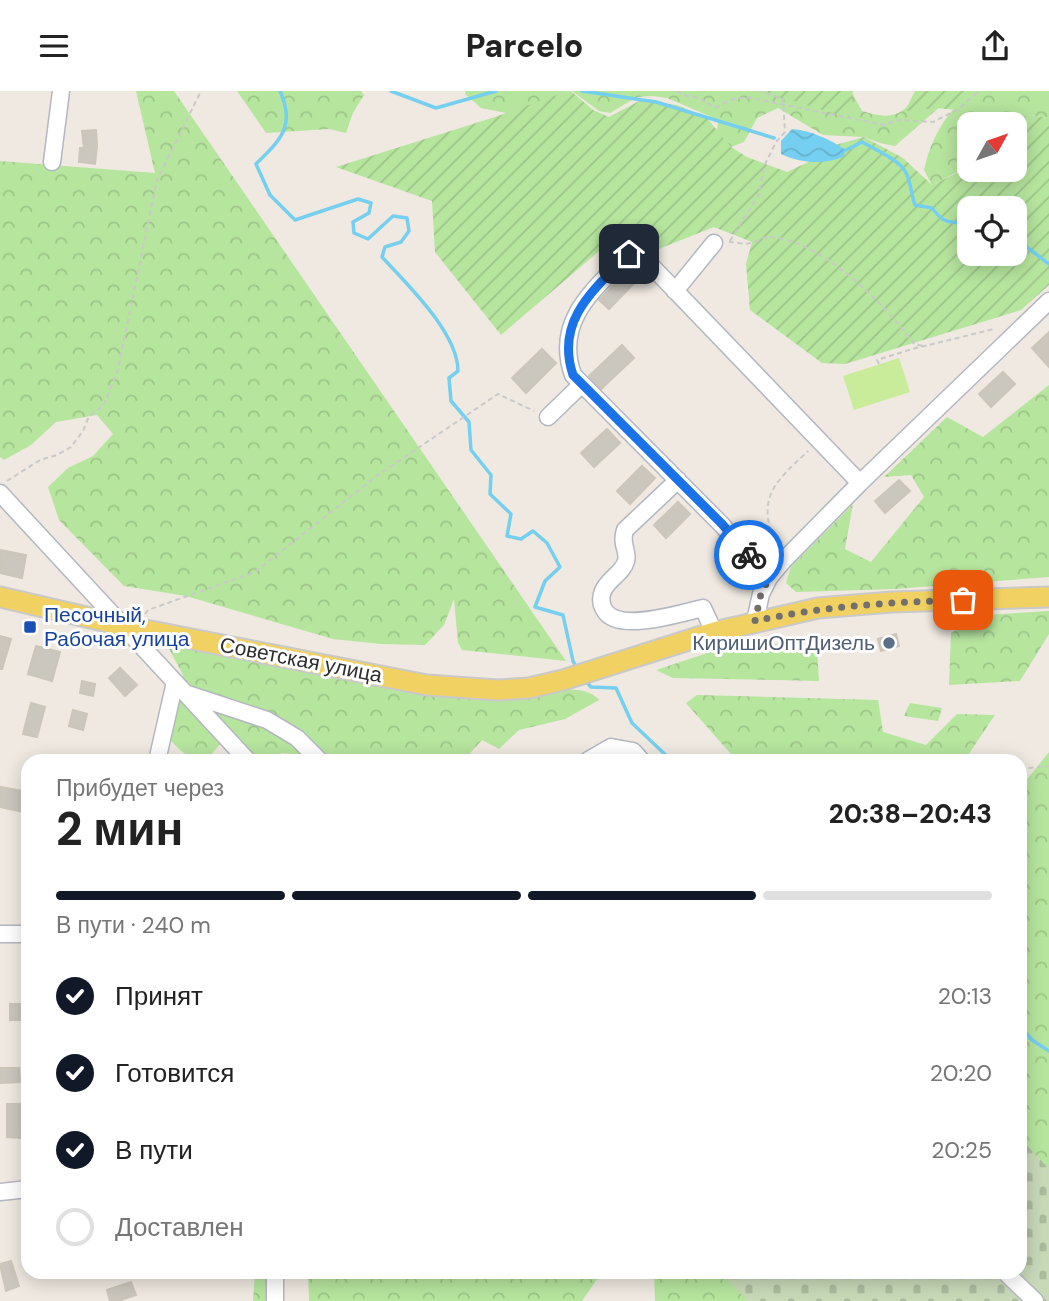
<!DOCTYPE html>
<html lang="ru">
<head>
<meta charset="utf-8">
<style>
  :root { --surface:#fff; --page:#f6f6f6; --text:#222; --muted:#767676; --line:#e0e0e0; --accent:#111827 }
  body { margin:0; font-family:"DM Sans",sans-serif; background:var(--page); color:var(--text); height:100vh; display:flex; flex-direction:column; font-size:26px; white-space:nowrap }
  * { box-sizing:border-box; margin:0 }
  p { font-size:23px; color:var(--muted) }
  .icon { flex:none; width:38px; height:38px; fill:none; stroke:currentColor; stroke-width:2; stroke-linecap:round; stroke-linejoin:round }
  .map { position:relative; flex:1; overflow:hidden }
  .drawer { position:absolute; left:21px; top:663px; width:1006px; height:525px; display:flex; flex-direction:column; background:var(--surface); border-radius:21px; box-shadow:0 4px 18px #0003 }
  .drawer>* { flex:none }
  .needle { width:46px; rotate:50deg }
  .controls { position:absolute; left:957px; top:21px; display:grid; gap:14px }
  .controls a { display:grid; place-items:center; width:70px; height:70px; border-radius:14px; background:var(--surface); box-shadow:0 4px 18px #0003; font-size:35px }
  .pin { position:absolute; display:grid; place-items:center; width:60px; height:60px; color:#fff; margin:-30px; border-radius:14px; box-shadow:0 4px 10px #0006 }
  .courier { position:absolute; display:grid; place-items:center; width:70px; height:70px; margin:-35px; border:5px solid #1a73e8; border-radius:50%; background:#fff; color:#222; box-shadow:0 2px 9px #0007 }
  .overview em { font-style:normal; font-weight:800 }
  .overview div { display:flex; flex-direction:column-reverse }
  .overview { display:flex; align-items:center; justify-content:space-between; height:119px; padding:0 35px }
  h1 { font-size:46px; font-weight:800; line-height:52px }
  .bar { display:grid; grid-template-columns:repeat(4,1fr); gap:10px 7px; align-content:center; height:84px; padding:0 35px }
  .bar i { height:9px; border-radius:5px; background:var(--line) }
  .bar .selected { background:var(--accent) }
  .bar p { grid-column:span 4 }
  ol { padding:0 35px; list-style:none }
  li { display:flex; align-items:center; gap:21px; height:77px }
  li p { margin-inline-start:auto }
  li .icon { padding:7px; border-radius:50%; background:var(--accent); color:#fff; stroke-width:4 }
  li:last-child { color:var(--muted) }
  li i { width:38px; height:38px; border:4px solid var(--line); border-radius:50% }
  header { display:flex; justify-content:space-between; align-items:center; height:91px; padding:0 35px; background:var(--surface); font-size:32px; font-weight:800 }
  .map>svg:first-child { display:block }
</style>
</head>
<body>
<header><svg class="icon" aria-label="menu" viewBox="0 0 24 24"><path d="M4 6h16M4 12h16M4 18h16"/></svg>Parcelo<svg class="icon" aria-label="share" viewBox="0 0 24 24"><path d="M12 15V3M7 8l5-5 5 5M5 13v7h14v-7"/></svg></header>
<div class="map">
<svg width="1049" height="1210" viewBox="0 0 1049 1210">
  <defs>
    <pattern id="forest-crowns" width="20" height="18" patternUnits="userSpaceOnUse" patternTransform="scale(1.75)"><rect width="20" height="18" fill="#b6e59e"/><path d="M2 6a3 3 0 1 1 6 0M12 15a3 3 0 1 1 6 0" fill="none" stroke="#9dc588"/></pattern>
    <pattern id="cemetery-stones" width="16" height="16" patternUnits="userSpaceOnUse" patternTransform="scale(1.75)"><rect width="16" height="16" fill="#c8d9b8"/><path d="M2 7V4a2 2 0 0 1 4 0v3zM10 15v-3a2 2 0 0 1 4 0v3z" fill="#acbb9e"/></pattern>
    <pattern id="garden-furrows" width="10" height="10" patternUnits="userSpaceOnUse" patternTransform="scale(1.75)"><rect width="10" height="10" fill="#b6e59e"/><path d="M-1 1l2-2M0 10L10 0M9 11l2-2" fill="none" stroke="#9dc588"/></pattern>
    <pattern id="water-waves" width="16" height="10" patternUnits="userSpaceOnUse" patternTransform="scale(1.75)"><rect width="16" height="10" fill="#75cff0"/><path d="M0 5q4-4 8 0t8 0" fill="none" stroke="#66b2ce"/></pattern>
  </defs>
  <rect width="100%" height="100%" fill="#efe9e1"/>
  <!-- forest -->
  <path fill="url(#forest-crowns)" d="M136,0H174L566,570L462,559L458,552L454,508L444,534L425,554L381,553L333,548L186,505L124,495L59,429L48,396L68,377L93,365L113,343L97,324L56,331L31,354L4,369L0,366V70L155,82Z
    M237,0H361L364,4L353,22L346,42L329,38L266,42Z
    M466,0H568L511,23L481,17L465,3Z
    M572,0H851L862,20C894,30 902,24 922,0H958L895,55L880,52L864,46L823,44L778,17L757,27L744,51L731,56L717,40L718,31L714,27L667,7L653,5L637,6L610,22L599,20Z
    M969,0H1049V27L1029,24L1002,33H970L969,73L967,76L932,94L924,79C932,44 945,26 969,0Z
    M1049,294V486L895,498L796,501L786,492L791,476L853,413L845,458L871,471L924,406L911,384L884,386L947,326L983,346Z
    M1049,520V543L1020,590L949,594L951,542L985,524Z
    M747,549L817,559L819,590L673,587L656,579Z
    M167,554C279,575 393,604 508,606C534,606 581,587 599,609L565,628L519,639L499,658L482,649L463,670H298L293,663L281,662L278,670H244L223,650L205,670C190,670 181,660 171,650L183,584Z
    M697,604L878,609L883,641L926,654L957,623L995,624L964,670H737L686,612Z
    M910,612L942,617L938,630L904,625Z
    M1049,661V1116L1020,1137V697Z
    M255,1181H272L271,1210H253Z
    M308,1181H602L582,1210H309Z
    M654,1181H951L907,1210H655Z"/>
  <!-- cemetery -->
  <path fill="url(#cemetery-stones)" d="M1020,1047L1049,1078V1210H748L720,1181H1020Z"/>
  <!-- garden -->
  <path fill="url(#garden-furrows)" fill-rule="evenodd" d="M568,0H571L593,19L609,26L641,9L677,14L706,26L731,56L747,66L787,81L819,66L821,58L864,46L903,67L932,94L967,77L969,73L970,79H1015V33H1002L1029,24L1049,27V194L1021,219L845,273L822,272L750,219L746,173L752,151L714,136L651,161L612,149L501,244L435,161L432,110L336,76L495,26ZM970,117H1015V163H970Z
    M760,0H853L849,27Z
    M915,0H979L957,19L937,17L905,20Z"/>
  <!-- pitch -->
  <path fill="#c9ec9a" d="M899,267L910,301L854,319L843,285Z"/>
  <!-- water -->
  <path fill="url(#water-waves)" d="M792,38C812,40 829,48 846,59L843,66C823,74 800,72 781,63V50Z"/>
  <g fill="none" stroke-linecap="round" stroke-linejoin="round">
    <!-- stream -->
    <path stroke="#75cff0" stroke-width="3.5" d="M280,0C296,36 280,49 256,73L270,104L295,129L358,108L371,112L369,122L353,131L354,142L368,148L393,125L407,127L409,140L401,151L385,156L382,166C407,193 458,242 458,280L449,287L451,310L469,331L471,359L491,384L490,403L511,423L507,445L521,448L533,440L547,452L560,476L545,490L535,516L563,524L573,570L578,579
      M391,0L436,17L496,0
      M582,0L656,11L774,47
      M846,59L862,51C874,58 899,69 905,80C911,90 911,103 915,114L932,117C949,139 950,126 970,135
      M1015,147L1049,173
      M584,588L591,596L616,597L632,632L672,670
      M1020,935L1032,949L1049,960"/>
  </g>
  <!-- building -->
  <path fill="#cbc7bf" stroke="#cbc5ba" stroke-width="2" d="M96,39L97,55L95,73L79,71L80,57H84L82,40Z
    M634,173L644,182L609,218L599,209Z
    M1049,241V276L1032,257Z
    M622,254L634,267L601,298L589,285Z
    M542,258L556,272L526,302L512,287Z
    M1003,281L1015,293L991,316L979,303Z
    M607,338L620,352L594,376L581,362Z
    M642,375L655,387L630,413L617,400Z
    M899,389L910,400L885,422L875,410Z
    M678,411L690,423L666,447L654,434Z
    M0,459L26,464L22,487L0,482Z
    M896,543L899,555L881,560L878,548Z
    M0,545L11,548L2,578H0Z
    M36,555L60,561L52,590L28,583Z
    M120,577L137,594L125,605L109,587Z
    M82,590L95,593L93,605L80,602Z
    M31,612L45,616L37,646L23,643Z
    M73,619L87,623L83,639L69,635Z
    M1,696L28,701L24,721L0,716Z
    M10,913H28V929H10Z
    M0,977H19L20,991L0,992Z
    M7,1013H22L21,1047L7,1046Z
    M11,1170L19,1195L6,1200L0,1173Z
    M131,1191L136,1204L118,1210H110L107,1199Z"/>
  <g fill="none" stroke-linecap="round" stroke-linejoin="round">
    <!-- minor casing -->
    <g stroke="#b4b7c1" stroke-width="19">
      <path id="minor" d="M52,71L61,0
        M675,200L714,152
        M548,326L581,294
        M678,389L625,439C620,454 629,460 626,470C623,482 608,488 603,500C600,507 601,514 605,520C619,542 681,522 703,517L714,541
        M0,402L248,670
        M769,487L722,434L573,284C554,230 593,199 629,163L634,161L640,163L860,392
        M755,530L761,503L769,487L784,469L860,392L1049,210
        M188,603L267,629L297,647L320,670
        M157,670L175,591
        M587,670L611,656L633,660L642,670
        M0,843H28
        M0,1101L28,1098
        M275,1181V1210
        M1005,1181L1035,1210"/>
    </g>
    <!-- major casing -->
    <g stroke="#c9c9c9" stroke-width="23">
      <path id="major" d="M0,506L125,535L427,594L498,599L529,597L563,589L714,541L818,517L892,511L1049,506"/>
    </g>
    <!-- path -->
    <path stroke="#c9c9c9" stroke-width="2" stroke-dasharray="5 3.5" stroke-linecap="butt" d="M677,0L683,4L699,7L715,17L730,9L746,6L884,34L899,29L933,31L957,19L979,0
      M730,150L758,105L765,73L776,51L785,41L783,8L760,0
      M729,151C736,151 744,154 751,152C758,151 763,145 771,146C823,150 885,214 914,253L923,255
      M879,273L877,269L912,258L994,238
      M7,390L40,369L57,364L71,356L83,340L89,325L103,315L117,282L157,89L201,0
      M777,456C755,407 774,392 808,360
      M145,523L148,519L255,481L378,384L498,303L534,320
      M1020,678L1049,675"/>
    <!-- minor -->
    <use href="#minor" stroke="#fff" stroke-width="16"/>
    <!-- major -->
    <use href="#major" stroke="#f2d163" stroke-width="19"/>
  </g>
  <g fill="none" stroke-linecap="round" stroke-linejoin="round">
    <!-- done -->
    <path stroke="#726f6d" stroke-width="7" stroke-dasharray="0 12.6" d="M749,464L769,487L761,503L755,530C824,515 892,511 963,509"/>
    <!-- route -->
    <path stroke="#1a73e8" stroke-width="9" d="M629,163C593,199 555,230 573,284L722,433L749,464"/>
  </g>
  <!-- markers -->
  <rect fill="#1a4fb4" stroke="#fff" stroke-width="2.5" x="23" y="529" width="14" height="14" rx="3.5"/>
  <circle fill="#5c6f8a" stroke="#fff" stroke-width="2.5" cx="889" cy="552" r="7"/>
  <g text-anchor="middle" stroke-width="6" stroke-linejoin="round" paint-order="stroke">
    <!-- transit labels -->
    <g font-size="21" fill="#164399" stroke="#fff" text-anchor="start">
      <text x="44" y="531">Песочный,<tspan x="44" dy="24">Рабочая улица</tspan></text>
    </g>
    <!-- service labels -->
    <g font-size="21" fill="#4e5e75" stroke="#fff" text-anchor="end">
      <text x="875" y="559">КиришиОптДизель</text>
    </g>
    <!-- street labels -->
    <g font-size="21" fill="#2e2e2e" stroke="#fff">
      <text transform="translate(301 569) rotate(11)" y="7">Советская улица</text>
    </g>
  </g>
</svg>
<div class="controls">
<a><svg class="needle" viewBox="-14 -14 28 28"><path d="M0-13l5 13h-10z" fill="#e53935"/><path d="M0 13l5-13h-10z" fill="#767676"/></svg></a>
<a><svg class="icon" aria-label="locate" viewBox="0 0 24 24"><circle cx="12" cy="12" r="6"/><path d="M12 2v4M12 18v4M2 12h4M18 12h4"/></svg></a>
</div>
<div class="pin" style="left:963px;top:509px;background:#ea580c"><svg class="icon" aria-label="bag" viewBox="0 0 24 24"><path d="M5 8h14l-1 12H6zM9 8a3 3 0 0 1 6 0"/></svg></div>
<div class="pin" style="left:629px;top:163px;background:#1f2937"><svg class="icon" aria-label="home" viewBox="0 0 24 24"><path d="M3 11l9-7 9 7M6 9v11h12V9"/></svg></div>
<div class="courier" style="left:749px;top:464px"><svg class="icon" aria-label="bike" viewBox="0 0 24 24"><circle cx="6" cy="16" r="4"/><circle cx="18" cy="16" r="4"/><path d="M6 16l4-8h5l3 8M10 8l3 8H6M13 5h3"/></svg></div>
<section class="drawer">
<div class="overview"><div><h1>2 мин</h1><p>Прибудет через</p></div><em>20:38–20:43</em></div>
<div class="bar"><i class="selected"></i><i class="selected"></i><i class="selected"></i><i></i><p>В пути · 240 m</p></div>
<ol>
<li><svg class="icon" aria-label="check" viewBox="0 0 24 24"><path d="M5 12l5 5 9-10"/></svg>Принят<p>20:13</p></li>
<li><svg class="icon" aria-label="check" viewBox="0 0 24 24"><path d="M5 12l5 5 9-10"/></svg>Готовится<p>20:20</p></li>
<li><svg class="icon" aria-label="check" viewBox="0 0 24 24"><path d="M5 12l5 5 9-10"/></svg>В пути<p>20:25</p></li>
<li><i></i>Доставлен</li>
</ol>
</section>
</div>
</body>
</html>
